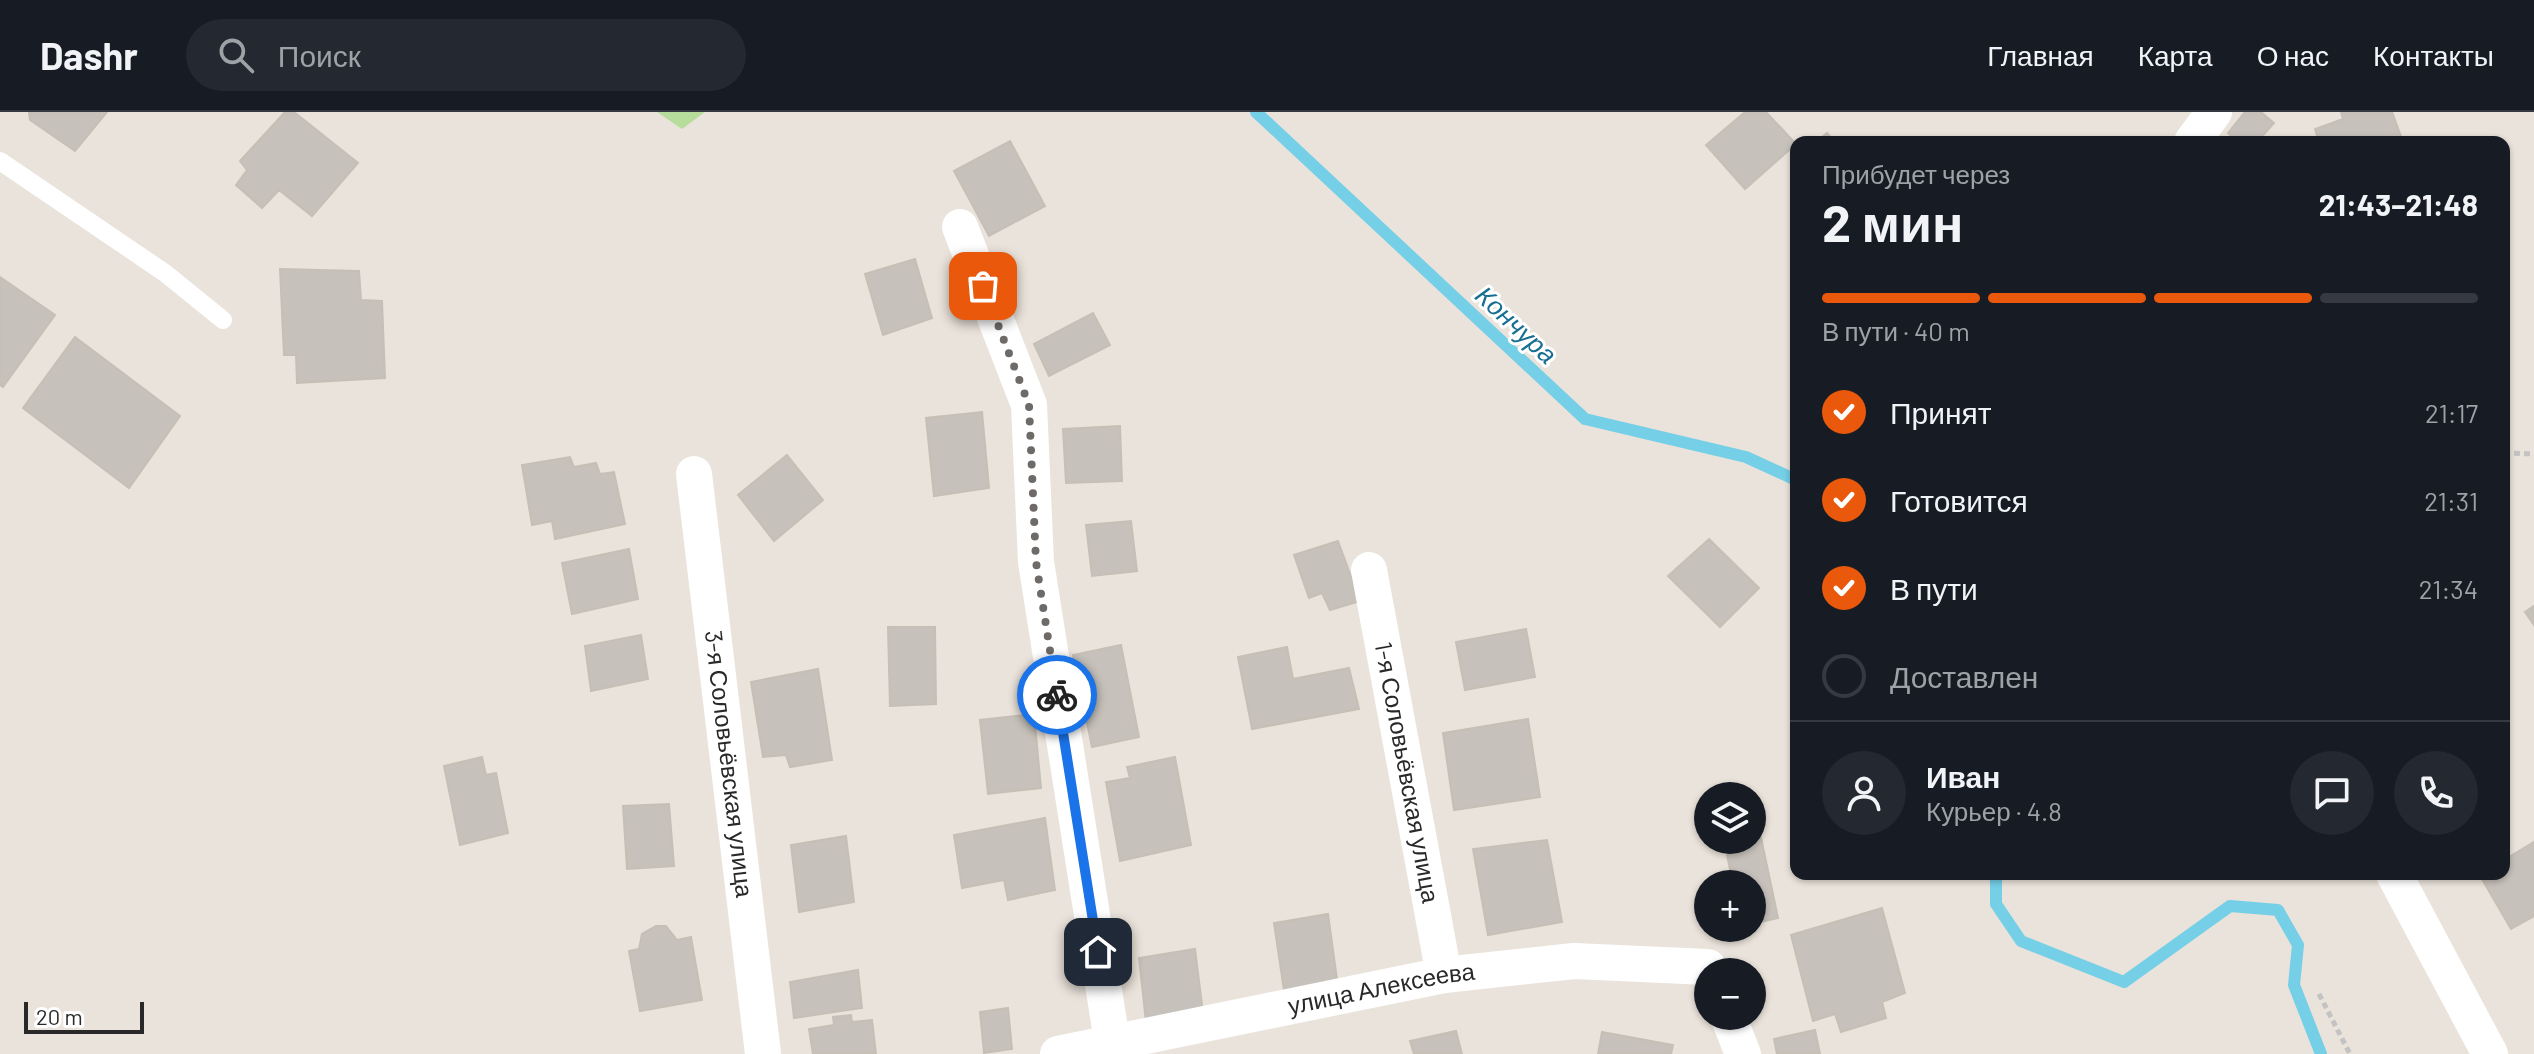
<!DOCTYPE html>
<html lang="ru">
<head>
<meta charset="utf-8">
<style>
  :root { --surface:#171b24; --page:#242831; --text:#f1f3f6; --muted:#9ea1a6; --line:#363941; --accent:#ea580c }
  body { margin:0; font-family:Barlow,sans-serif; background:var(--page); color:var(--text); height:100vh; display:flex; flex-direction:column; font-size:30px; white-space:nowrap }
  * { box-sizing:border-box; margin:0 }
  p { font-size:26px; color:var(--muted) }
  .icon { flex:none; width:44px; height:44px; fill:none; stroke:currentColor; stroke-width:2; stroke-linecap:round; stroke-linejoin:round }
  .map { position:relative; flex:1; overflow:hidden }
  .details { position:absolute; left:1790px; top:24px; width:720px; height:744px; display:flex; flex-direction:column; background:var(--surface); border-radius:16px; box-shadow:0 2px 6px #0004 }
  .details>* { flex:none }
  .tools { position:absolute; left:1694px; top:670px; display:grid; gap:16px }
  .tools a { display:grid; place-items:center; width:72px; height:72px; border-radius:50%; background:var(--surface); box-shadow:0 2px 6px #0004; font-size:40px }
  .scale { position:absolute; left:24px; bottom:20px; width:120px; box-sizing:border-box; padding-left:8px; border:4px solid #292929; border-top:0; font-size:22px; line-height:28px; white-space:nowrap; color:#292929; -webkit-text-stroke:6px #fff; paint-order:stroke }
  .pin { position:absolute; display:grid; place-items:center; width:68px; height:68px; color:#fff; margin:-34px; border-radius:16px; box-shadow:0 4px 12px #0006 }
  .courier { position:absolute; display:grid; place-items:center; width:80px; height:80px; margin:-40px; border:6px solid #1a73e8; border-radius:50%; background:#fff; color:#222; box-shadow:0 2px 10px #0007 }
  .head em { font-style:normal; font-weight:700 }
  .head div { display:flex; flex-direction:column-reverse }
  .head { display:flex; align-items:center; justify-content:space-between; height:136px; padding:0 32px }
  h1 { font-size:52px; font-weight:700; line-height:60px }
  .bar { display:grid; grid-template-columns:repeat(4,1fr); gap:12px 8px; align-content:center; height:96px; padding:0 32px }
  .bar i { height:10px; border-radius:6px; background:var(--line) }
  .bar .current { background:var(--accent) }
  .bar p { grid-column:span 4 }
  .line { display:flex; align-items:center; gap:20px; padding:0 32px; border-top:2px solid var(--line) }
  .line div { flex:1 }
  .round { display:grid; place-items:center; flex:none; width:84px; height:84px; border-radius:42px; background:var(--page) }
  ol { padding:0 32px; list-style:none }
  li { display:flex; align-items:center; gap:24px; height:88px }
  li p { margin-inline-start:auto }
  li .icon { padding:8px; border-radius:50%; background:var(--accent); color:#fff; stroke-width:4 }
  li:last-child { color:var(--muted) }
  li i { width:44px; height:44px; border:4px solid var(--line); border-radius:50% }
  header { display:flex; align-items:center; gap:48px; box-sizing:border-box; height:112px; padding:0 40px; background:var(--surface); border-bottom:2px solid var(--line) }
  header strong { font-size:38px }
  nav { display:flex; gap:44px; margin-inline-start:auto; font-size:28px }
  .search { width:560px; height:72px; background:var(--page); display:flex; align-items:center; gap:20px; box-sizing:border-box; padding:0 28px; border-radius:44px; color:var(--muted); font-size:30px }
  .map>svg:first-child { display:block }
</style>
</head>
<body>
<header>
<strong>Dashr</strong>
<div class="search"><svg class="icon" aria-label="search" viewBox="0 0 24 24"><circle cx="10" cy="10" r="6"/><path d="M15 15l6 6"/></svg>Поиск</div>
<nav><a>Главная</a><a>Карта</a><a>О нас</a><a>Контакты</a></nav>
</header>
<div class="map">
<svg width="2534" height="942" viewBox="0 0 2534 942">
  <rect width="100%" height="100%" fill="#eae3db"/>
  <!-- green -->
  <path fill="#b6dd9b" d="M657,0H705L682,17Z"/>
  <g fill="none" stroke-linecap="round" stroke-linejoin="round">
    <!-- stream -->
    <path stroke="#75cfe6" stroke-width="12" d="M1256,0L1585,307L1746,345L1796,368
      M1996,762V792L2021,829L2124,870L2230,794L2278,798L2298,833L2294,873L2321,942"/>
  </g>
  <!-- building -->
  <path fill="#c6c1ba" stroke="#c5bfb5" stroke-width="2" d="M29,0H107L75,39L30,8Z
    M285,0H294L358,51L312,104L279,78L262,96L236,73L247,58L240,49Z
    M1745,0H1766L1796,32L1745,77L1706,33Z
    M2245,0H2261L2274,11L2257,30H2239L2228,21Z
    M2341,0H2392L2403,30H2319L2315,17L2343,7Z
    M1827,21L1835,30H1816Z
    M1010,29L1045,94L989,124L954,59Z
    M915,147L932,206L883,223L865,162Z
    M280,157L359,159L361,188L382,189L385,266L297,271L296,243H284Z
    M0,165L55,203L3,275L0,273Z
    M1093,201L1110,233L1049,264L1034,232Z
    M75,225L180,304L129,376L23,296Z
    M982,300L989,376L934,384L926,306Z
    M1120,314L1122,369L1066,371L1063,317Z
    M787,343L823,388L774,429L738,383Z
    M570,345L574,355L596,351L600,362L614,360L625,412L555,427L552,409L532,413L522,353Z
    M1131,409L1137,459L1092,464L1086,413Z
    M1709,427L1759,476L1720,515L1668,464Z
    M1338,429L1360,489L1330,498L1322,481L1309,486L1294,443Z
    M629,437L638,487L572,502L562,451Z
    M2534,494V513L2525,500Z
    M888,515H935L936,592L890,594Z
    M1526,517L1535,565L1465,578L1456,530Z
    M641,523L648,567L591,579L585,534Z
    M1121,533L1139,625L1092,635L1073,543Z
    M1287,535L1293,567L1349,556L1359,597L1252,617L1238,545Z
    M818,557L832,648L790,655L786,643L763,645L751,570Z
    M1034,602L1041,676L988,682L980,608Z
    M1528,607L1540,685L1454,698L1443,621Z
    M482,645L486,663L496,661L508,721L460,733L444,654Z
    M1175,645L1191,733L1120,749L1106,670L1130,666L1127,655Z
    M669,692L674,754L627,757L623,694Z
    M1756,702L1778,806L1752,812V772H1733L1724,728H1752V703Z
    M1045,706L1055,778L1008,788L1004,768L962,776L954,723Z
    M846,724L854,790L799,800L791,733Z
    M1547,728L1562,810L1488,823L1473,737Z
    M2534,730V804L2511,817L2479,762H2504V748Z
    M1882,796L1905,881L1882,890L1886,906L1841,920L1835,902L1813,909L1791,823Z
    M1328,802L1339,882L1286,892L1274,811Z
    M656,814H666L677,828L691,825L702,888L640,899L629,839L639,837L642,822Z
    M1195,837L1203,901L1146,910L1139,846Z
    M858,858L862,896L794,906L790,870Z
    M1008,896L1012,937L984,941L980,900Z
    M851,903L852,910L872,908L876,942H813L809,917L834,913L833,905Z
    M1815,918L1820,942H1777L1774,927Z
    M1456,919L1462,942H1414L1410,929Z
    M1602,920L1673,933L1671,942H1598Z"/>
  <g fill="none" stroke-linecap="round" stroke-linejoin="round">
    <!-- path -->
    <path stroke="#c3c3c3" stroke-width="5" stroke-dasharray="6 4" stroke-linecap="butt" d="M2504,341L2534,342
      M2319,882L2350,942"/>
    <!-- lane -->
    <path stroke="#fff" stroke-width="18" d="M0,49L165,161L223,208"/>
    <!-- street -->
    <g stroke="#fff" stroke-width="36">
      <path d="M2192,30L2214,0"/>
      <path d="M960,115L1029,293L1036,450L1112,929"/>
      <path id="s1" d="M694,362L763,942"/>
      <path id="s2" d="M1369,458L1444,863"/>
      <path d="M2394,762L2490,942"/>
      <path d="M1728,904L1743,942"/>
      <path id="s3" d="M1058,942L1444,863L1574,849L1708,855L1710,860"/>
    </g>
  </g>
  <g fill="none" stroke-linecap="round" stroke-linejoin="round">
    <!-- done -->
    <path stroke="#6d6a67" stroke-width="8" stroke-dasharray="0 14.4" d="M983,174L1029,293L1036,450L1057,583"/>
    <!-- route -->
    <path stroke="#1a73e8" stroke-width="10" d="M1057,583L1098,840"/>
  </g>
  <g text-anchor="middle" stroke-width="6" stroke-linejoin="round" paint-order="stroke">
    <!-- street labels -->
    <g font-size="24" fill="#292929" stroke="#fff">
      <text dy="8" stroke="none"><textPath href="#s1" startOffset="292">3-я Соловьёвская улица</textPath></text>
      <text dy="8" stroke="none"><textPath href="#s2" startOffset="206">1-я Соловьёвская улица</textPath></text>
      <text dy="8" stroke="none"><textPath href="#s3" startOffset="330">улица Алексеева</textPath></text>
    </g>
    <!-- water labels -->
    <g font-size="26" font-style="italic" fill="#166e90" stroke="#fff">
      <text transform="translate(1516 213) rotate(43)" y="9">Кончура</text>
    </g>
  </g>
</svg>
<div class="tools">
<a><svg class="icon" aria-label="layers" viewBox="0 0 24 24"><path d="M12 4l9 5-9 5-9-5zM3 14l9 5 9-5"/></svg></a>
<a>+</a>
<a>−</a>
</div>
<div class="scale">20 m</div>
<div class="pin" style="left:983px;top:174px;background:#ea580c"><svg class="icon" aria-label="bag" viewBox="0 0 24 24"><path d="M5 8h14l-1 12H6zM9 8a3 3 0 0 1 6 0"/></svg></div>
<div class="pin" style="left:1098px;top:840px;background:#1f2937"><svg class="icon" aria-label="home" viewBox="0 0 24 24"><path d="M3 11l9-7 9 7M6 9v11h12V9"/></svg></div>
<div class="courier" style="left:1057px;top:583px"><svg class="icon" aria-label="bike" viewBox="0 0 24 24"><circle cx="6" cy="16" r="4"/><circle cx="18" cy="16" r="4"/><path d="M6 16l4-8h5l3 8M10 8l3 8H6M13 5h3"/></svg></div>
<section class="details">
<div class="head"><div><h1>2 мин</h1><p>Прибудет через</p></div><em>21:43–21:48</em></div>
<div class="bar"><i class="current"></i><i class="current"></i><i class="current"></i><i></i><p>В пути · 40 m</p></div>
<ol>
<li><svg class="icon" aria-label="check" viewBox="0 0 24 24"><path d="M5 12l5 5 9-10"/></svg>Принят<p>21:17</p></li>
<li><svg class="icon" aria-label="check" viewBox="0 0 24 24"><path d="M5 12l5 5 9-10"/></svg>Готовится<p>21:31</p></li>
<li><svg class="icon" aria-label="check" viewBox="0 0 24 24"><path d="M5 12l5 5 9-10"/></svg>В пути<p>21:34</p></li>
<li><i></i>Доставлен</li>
</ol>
<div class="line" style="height:144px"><a class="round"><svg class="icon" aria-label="person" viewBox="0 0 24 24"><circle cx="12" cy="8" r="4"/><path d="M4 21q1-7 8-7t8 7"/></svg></a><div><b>Иван</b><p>Курьер · 4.8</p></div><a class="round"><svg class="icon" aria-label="chat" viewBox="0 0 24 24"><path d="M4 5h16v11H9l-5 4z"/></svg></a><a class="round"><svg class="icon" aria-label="phone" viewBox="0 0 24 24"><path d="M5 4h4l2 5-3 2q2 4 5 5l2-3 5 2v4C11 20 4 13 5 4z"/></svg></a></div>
</section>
</div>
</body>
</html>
